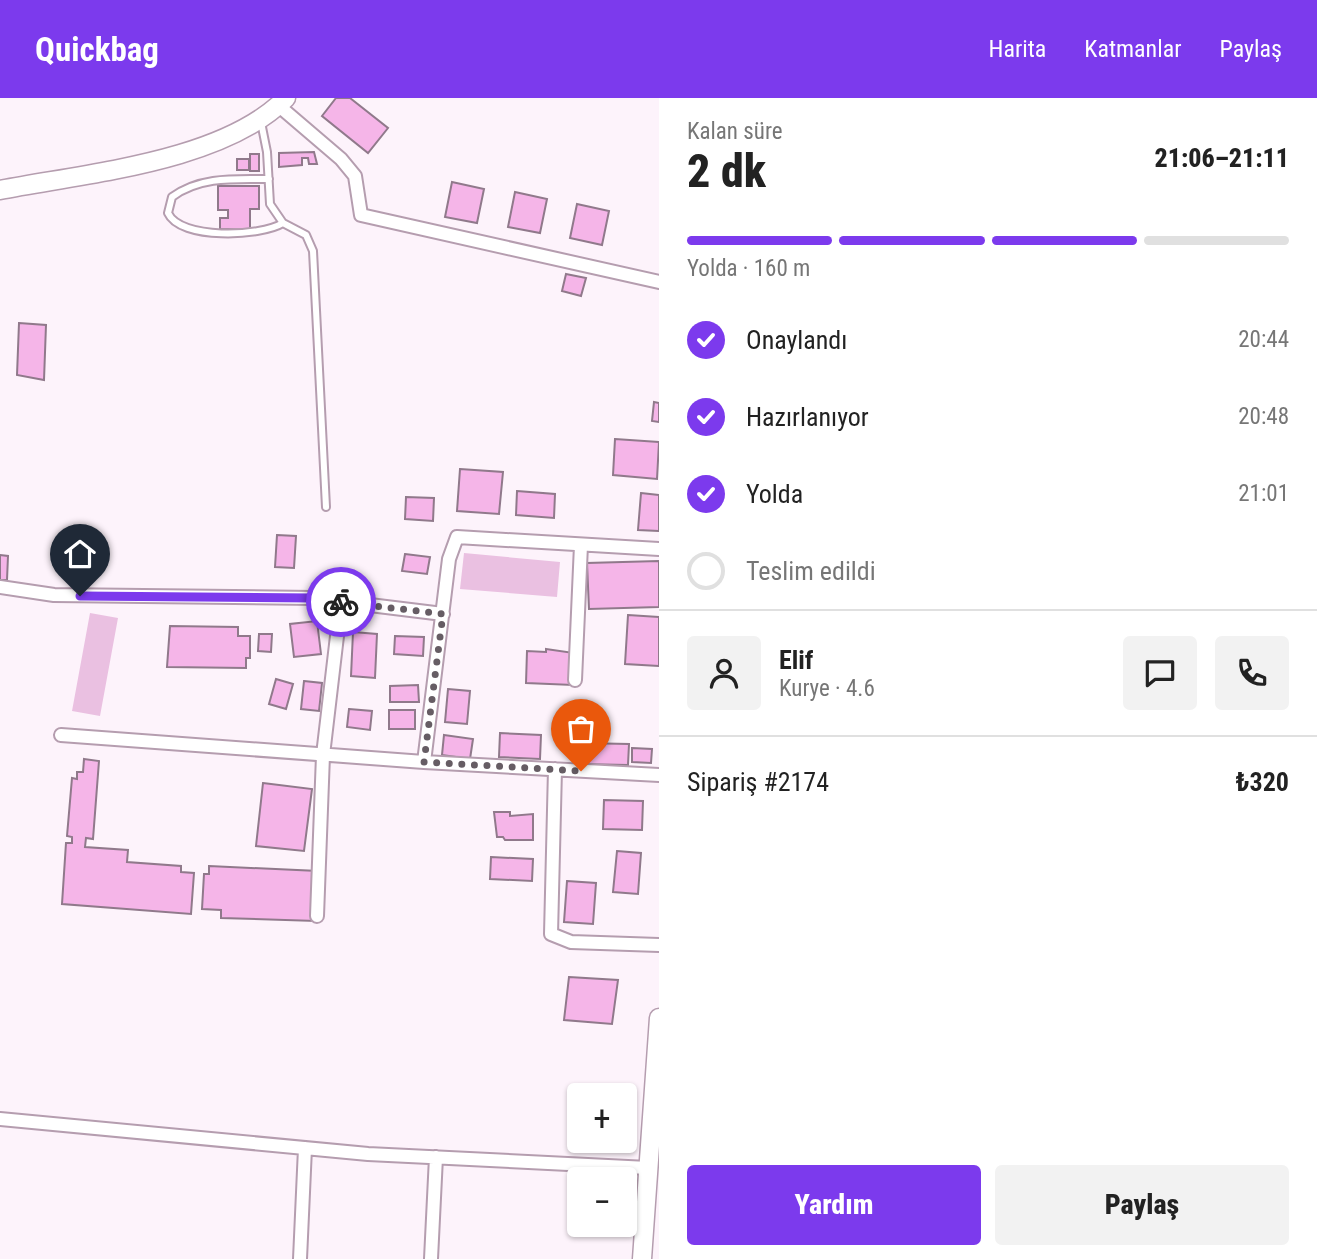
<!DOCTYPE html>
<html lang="tr">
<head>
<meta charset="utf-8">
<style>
  :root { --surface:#fff; --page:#f2f2f2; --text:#222; --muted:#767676; --line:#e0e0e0; --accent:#7c3aed }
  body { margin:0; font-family:"Roboto Condensed",sans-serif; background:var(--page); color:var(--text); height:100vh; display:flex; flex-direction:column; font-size:26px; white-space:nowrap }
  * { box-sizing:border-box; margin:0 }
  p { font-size:23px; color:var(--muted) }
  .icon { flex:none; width:38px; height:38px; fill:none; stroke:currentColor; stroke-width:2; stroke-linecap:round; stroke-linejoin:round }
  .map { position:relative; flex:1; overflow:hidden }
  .side { display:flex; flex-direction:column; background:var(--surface); width:658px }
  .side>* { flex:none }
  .fabs { position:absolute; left:567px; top:985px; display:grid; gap:14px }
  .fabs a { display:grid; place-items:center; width:70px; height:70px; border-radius:7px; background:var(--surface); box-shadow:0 2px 5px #0004; font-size:35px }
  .pin { position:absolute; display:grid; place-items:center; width:60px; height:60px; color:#fff; margin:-72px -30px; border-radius:50% 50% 50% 0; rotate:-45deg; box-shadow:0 0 7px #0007 }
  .pin .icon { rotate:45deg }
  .courier { position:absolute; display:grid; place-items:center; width:70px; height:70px; margin:-35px; border:5px solid #7c3aed; border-radius:50%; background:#fff; color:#222; box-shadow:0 2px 9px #0007 }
  .overview em { font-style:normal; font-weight:800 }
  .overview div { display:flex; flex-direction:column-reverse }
  .overview { display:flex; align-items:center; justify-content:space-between; height:119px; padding:0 28px }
  h1 { font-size:46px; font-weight:800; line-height:52px }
  .bar { display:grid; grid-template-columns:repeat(4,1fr); gap:10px 7px; align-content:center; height:84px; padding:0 28px }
  .bar i { height:9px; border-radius:5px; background:var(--line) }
  .bar .selected { background:var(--accent) }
  .bar p { grid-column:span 4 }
  .line { display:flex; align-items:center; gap:18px; padding:0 28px; border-top:2px solid var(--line) }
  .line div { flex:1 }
  .round { display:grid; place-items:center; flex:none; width:74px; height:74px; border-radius:7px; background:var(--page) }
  ol { padding:0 28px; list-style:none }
  li { display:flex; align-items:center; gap:21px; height:77px }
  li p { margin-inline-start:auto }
  li .icon { padding:7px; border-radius:50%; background:var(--accent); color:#fff; stroke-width:4 }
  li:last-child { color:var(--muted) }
  li i { width:38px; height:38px; border:4px solid var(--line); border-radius:50% }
  .action { display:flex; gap:14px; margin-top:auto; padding:14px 28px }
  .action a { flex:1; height:80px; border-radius:7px; background:var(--accent); color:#fff; font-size:28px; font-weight:800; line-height:80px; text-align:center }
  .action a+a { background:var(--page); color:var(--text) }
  header { display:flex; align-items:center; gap:42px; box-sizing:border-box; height:98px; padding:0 35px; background:var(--accent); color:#fff }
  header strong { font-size:33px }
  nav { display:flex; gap:38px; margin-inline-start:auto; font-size:24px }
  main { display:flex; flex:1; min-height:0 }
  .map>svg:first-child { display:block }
</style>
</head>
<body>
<header>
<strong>Quickbag</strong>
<nav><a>Harita</a><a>Katmanlar</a><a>Paylaş</a></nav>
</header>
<main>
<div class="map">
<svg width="659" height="1161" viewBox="0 0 659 1161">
  <rect width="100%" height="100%" fill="#fdf3fb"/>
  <!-- green -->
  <path fill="#eac0e1" d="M464,455L560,464L557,499L460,491Z
    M90,515L118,520L100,618L72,613Z"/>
  <!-- building -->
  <path fill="#f5b5e8" stroke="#90798b" stroke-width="2" d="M336,0H350L388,30L368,55L322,18Z
    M314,54L317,66H309L308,60H302V67L279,69V55Z
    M250,56H259V73H250Z
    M237,61H249V72H237Z
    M452,84L484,91L477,125L445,119Z
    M218,88H259V111H250V132L220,131V120H228V112H218Z
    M515,94L547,101L540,135L508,129Z
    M577,106L609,113L602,147L570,140Z
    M566,176L586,180L581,198L562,193Z
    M19,225L46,227L44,282L17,277Z
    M654,304L659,305V324L652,323Z
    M615,341L659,344L657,381L613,377Z
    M460,371L503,374L499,416L457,413Z
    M517,393L555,396L554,420L516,417Z
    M641,395L659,397V433L638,432Z
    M406,399L434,400L433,423L405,421Z
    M277,437L296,438L294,470L275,469Z
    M405,456L430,459L427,476L402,473Z
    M0,457L8,458L7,482H0Z
    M659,463V509L589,511L587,465Z
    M628,517L659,519V568L625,566Z
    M317,523L321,556L294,559L290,526Z
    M170,528L238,529V538H250V560H246V570L167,569Z
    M353,534L377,536L375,580L351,578Z
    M259,536H272L271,554L258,553Z
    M395,538L424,539L423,558L394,556Z
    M546,551L574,555L573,587L526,585L527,553L546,554Z
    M276,581L293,586L286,611L269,606Z
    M304,583L322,585L319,613L301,611Z
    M418,587L419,604H390V588Z
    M448,591L470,593L467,626L445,624Z
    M349,611L372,613L370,632L347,629Z
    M389,612H415V631H389Z
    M500,635L541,637L540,661L499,659Z
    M444,637L473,641L470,661L442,657Z
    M580,645L629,646L628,667L580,666Z
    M632,650L652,651L651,665L632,664Z
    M84,661L99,663L93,741L86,740L85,749L128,752L127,764L181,768V774L194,775L191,816L62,806L66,745H72V739L67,738L72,680L77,681V674H83Z
    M263,685L312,691L304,753L256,748Z
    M604,702L643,703L642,732L603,731Z
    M494,714H510V718L533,716V742H505L503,739H497Z
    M617,753L641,755L638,796L613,794Z
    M491,759L533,761L532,783L490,781Z
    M209,768L318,773L316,823L221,820V812L202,811L204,776H209Z
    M567,783L596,785L593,826L564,824Z
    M569,879L618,882L612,926L564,922Z"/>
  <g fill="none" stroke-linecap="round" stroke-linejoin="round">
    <!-- lane casing -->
    <g stroke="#b59daf" stroke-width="10">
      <path id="lane" d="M261,24L267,54L270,106L283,125L306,137L313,153L326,409
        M269,81C236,81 200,78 172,99L168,115C180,142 260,139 283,125"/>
    </g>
    <!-- street casing -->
    <g stroke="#b59daf" stroke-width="16">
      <path id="street" d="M279,8L341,61L355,78L361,117L659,184
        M0,489L54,497L313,500L443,516
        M575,582L581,447
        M61,637L424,664L659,677
        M424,664L449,461L457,439L659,451
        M555,671L551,836L571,844L659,847
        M317,818L323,657L341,504
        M0,1021L368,1056L648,1070
        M300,1161L305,1050
        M431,1161L436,1059"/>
    </g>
    <!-- secondary casing -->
    <g stroke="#b59daf" stroke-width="21">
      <path id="secondary" d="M0,92C87,75 223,64 286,0
        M642,1161L659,920"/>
    </g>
    <!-- lane -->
    <use href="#lane" stroke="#fff" stroke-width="6"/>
    <!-- street -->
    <use href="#street" stroke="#fff" stroke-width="12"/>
    <!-- secondary -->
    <use href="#secondary" stroke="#fff" stroke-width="18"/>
  </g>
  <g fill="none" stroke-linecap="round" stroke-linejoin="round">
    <!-- done -->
    <path stroke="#665d64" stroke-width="7" stroke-dasharray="0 12.6" d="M341,504L443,516L424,664L581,673"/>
    <!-- route -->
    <path stroke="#7c3aed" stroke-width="9" d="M80,498L313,500L341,504"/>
  </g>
</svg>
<div class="fabs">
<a>+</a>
<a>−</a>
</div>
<div class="pin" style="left:581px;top:673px;background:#ea580c"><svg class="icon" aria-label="bag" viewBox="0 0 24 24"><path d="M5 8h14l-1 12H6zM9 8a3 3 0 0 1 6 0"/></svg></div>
<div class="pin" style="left:80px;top:498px;background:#1f2937"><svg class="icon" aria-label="home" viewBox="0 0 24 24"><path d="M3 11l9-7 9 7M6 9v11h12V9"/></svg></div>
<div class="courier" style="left:341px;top:504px"><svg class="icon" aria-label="bike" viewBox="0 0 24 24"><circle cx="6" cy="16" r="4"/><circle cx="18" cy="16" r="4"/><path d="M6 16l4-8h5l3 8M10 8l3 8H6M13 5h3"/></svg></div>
</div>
<section class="side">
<div class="overview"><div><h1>2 dk</h1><p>Kalan süre</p></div><em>21:06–21:11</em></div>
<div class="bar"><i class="selected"></i><i class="selected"></i><i class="selected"></i><i></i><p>Yolda · 160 m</p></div>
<ol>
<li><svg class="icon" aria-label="check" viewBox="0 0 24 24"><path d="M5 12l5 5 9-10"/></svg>Onaylandı<p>20:44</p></li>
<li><svg class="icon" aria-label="check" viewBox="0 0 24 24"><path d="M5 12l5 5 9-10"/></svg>Hazırlanıyor<p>20:48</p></li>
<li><svg class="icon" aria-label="check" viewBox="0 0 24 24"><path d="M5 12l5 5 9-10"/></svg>Yolda<p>21:01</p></li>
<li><i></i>Teslim edildi</li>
</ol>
<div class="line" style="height:126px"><a class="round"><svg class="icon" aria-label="person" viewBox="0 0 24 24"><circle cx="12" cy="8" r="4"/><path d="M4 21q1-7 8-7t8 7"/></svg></a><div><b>Elif</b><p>Kurye · 4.6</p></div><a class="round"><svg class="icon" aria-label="chat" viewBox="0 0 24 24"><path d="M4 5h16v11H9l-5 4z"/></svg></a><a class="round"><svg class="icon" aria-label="phone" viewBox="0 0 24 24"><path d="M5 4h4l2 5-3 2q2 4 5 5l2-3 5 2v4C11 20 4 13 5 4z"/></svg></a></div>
<div class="line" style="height:91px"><div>Sipariş #2174</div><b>₺320</b></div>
<div class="action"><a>Yardım</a><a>Paylaş</a></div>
</section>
</main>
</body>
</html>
